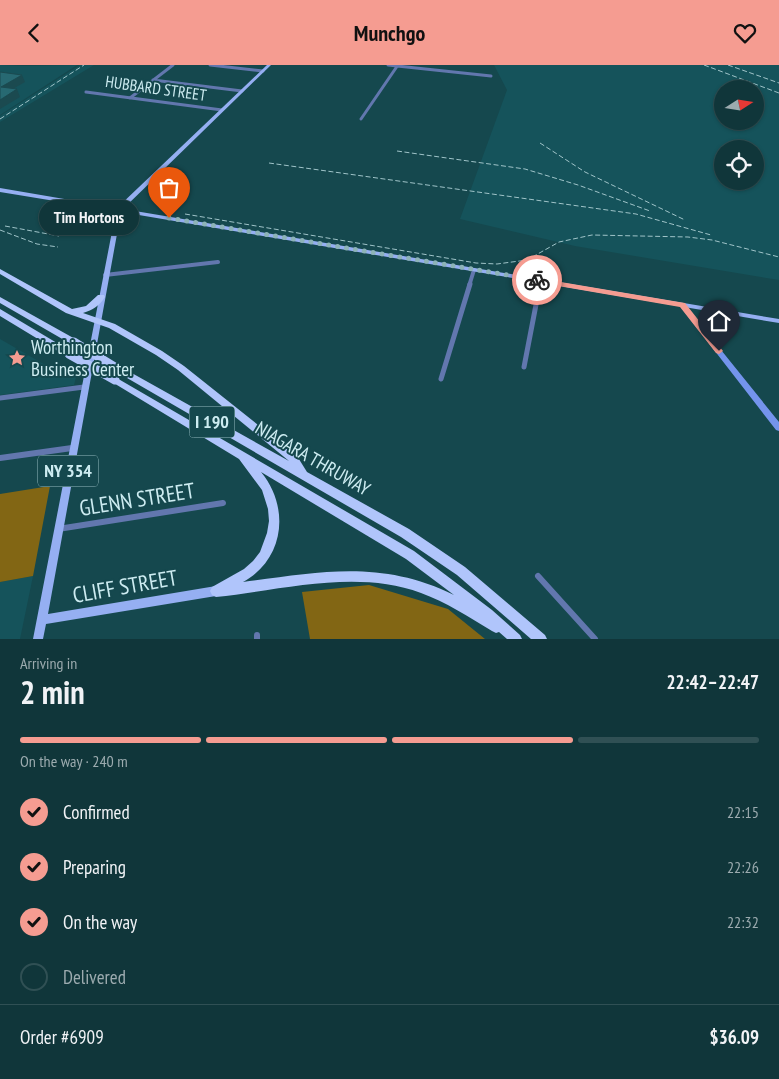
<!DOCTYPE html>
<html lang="en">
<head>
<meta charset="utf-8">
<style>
  :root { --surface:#10363a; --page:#193e42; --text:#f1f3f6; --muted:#9cabaf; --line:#305054; --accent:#f59c91 }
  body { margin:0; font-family:"PT Sans Narrow",sans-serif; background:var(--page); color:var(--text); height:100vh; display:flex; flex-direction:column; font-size:19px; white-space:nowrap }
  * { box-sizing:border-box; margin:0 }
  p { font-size:16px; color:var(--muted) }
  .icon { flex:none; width:28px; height:28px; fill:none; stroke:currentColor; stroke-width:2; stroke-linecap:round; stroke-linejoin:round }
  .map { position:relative; height:574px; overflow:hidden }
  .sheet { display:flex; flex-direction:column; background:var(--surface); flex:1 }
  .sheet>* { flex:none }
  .needle { width:32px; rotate:78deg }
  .fabs { position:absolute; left:714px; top:15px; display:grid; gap:10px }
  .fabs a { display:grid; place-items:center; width:50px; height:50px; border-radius:50%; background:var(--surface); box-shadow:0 1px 4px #0004,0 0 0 1px var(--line); font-size:25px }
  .pin { position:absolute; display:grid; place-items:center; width:42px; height:42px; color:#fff; margin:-51px -21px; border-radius:50% 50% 50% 0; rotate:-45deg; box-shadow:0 0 5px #0007 }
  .pin .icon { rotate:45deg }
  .courier { position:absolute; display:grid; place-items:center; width:50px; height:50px; margin:-25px; border:4px solid #f59c91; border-radius:50%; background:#fff; color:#222; box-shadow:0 1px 6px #0007 }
  .bubble { position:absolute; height:35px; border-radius:18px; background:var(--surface); box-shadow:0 1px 4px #0004,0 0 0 1px var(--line); font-size:16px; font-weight:600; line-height:35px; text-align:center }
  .headline em { font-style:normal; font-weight:600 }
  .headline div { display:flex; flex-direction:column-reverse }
  .headline { display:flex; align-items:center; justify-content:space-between; height:85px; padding:0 20px }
  h1 { font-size:32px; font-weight:600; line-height:38px }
  .bar { display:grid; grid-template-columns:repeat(4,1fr); gap:8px 5px; align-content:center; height:60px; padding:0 20px }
  .bar i { height:6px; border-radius:4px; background:var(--line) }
  .bar .current { background:var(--accent) }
  .bar p { grid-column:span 4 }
  .line { display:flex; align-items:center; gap:12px; padding:0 20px; border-top:1px solid var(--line) }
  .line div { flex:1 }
  ol { padding:0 20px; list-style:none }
  li { display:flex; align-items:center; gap:15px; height:55px }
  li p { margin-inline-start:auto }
  li .icon { padding:5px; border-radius:50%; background:var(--accent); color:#111; stroke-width:4 }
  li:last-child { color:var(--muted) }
  li i { width:28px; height:28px; border:2px solid var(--line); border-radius:50% }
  header { display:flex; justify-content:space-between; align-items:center; height:65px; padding:0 20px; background:var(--accent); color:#111; font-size:22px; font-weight:600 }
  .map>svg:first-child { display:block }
</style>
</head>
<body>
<header><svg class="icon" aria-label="back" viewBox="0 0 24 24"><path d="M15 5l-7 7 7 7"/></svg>Munchgo<svg class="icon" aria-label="heart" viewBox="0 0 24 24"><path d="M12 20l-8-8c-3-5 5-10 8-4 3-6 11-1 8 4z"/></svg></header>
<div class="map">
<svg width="779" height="574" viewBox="0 0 779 574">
  <rect width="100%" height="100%" fill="#15484e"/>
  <!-- built -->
  <path fill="#15535b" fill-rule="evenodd" d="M0,0L25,1L77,0L0,50Z
    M80,0H94L0,57V51Z
    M494,0H779V215L575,181L460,154L507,25ZM722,24H755V56H722ZM722,84H755V116H722Z
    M0,274L68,313L76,312L74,320L0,330Z
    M33,511L20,574H0V517Z"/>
  <!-- green -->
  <path fill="#826614" d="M50,421L33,511L0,517V429Z
    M369,520L448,544L485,574H310L302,527Z"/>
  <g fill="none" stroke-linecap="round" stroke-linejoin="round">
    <!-- street-far3 -->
    <path stroke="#6277ae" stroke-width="3" d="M210,0L263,6
      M388,0L491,11
      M153,15L242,26
      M86,27L222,45
      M130,33L173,0
      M361,54L398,0"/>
    <!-- street-far2 -->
    <path stroke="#6277ae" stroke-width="4" d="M105,210L218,197
      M469,221L474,205
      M540,221L541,216"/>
    <!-- street-far1 -->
    <path stroke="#6277ae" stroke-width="5" d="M524,302L540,219
      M441,314L470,219
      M0,333L84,322"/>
    <!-- street -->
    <path stroke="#6277ae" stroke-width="6" d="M0,393L72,383
      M58,464L223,438
      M538,511L595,574
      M257,570V574"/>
    <!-- secondary -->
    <path fill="#7494ec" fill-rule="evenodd" d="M682,238L684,239L779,357V366L776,365L680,241L679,240Z"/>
    <!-- primary -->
    <path fill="#95aff2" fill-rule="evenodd" d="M267,0H271L123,144L779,254V258L121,147L48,549L216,521L220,522L221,526L220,530L216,531L46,559L43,574H33L116,146L0,127V123L117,143Z"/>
    <!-- highway -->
    <path fill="#b0c5fb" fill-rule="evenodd" d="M0,204L72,244L86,241L98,230H104L105,232C99,241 93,245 83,248L115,259L162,286L184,301L297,391L307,407L409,464L465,502L545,570L547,574H531L457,510L401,472L115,306L114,304L115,302H121L289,396L178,305L156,290L109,263L66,248L0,209Z
      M0,232L77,275L78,277L77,279H71L0,238Z
      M0,244L72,287L73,289L72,291H66L0,251Z
      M115,312L414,486L492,545L520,570L522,574H507L499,567L496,568L492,566C469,552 446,537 421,528C356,504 283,525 216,532L212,530L210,526L212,522L244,504L253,496L260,487L267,468L269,456L268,444L262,425L239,394L112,317L110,315L112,313ZM261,407L406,494L454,530C381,494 320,507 243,517C285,494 290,442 261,407Z"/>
    <!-- rail -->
    <path stroke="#a0c4c9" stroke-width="1" stroke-dasharray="5 2.5" stroke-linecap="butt" d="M704,0L779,28
      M728,0L779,18
      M0,54L84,0
      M540,78L585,107L685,155
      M397,86L525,104L578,120L650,146
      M269,98L636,149L711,170
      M185,149L476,198L497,199L527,195L559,177L592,170L688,172L712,175L779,192
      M5,161L59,171
      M0,165L37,179L58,182"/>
    <!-- highway-bridge -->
    <path stroke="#b0c5fb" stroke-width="9" d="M74,277L118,304
      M69,289L115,315"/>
  </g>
  <!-- shaded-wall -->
  <path fill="#1b4a50" d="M22,10L25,17L4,29L1,22Z
    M17,24L20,32L0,44V35Z"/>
  <!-- building -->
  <path fill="#276972" stroke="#1b4a50" d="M0,7L22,10L1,22L17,24L0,35Z"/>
  <!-- route -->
  <path fill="#f59c91" d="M537,213L685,238L723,286L719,289L716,288L680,242L535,217V214Z"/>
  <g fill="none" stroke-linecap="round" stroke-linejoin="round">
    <!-- done -->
    <path stroke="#8db3b8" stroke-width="5" stroke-dasharray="0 9" d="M169,153L537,215"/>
  </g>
  <!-- icons -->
  <defs>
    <g id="sight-bare" transform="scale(1.35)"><path d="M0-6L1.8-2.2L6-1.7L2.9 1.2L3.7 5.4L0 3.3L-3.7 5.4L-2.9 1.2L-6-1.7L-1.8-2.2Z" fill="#f59c91" stroke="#15484e" stroke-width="2.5" paint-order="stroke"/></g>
  </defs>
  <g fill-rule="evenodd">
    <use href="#sight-bare" x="17" y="293"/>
  </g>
  <g text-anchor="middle" stroke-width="4" stroke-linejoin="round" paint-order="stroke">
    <!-- far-street labels -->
    <g font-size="16" fill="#cdecf1" stroke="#15484e">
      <text transform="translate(156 23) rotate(8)" y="6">HUBBARD STREET</text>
    </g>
    <!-- shield labels -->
    <g fill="#15484e" stroke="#96bbc0" stroke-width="1">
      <rect x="189.5" y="341.5" width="45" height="31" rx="4"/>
      <rect x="38" y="390.5" width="60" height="31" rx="4"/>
    </g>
    <g font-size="18" font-weight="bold" fill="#cdecf1">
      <text x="212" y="363">I 190</text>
      <text x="68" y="412">NY 354</text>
    </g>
    <!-- poi labels -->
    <g font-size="19" fill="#cdecf1" stroke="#15484e" text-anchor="start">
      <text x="31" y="289">Worthington<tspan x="31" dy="22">Business Center</tspan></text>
    </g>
    <!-- street labels -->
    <g font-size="19" fill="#cdecf1" stroke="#15484e">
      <text transform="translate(313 393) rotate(30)" y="7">NIAGARA THRUWAY</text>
    </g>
    <!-- near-street labels -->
    <g font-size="22" fill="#cdecf1" stroke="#15484e">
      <text transform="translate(137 434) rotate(-9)" y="8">GLENN STREET</text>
      <text transform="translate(125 521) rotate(-10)" y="8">CLIFF STREET</text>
    </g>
  </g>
</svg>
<div class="fabs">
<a><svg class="needle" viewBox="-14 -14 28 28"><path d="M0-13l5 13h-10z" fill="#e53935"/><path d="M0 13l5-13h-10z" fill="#9cabaf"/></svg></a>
<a><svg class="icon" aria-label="locate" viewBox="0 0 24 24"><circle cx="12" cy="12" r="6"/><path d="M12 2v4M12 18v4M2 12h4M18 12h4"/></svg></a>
</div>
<div class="pin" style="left:169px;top:153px;background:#ea580c"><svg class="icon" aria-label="bag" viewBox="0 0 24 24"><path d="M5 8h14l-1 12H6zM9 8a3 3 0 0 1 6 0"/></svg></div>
<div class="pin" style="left:719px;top:286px;background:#1f2937"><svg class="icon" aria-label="home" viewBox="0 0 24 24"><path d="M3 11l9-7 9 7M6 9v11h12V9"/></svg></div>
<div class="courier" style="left:537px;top:215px"><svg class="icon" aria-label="bike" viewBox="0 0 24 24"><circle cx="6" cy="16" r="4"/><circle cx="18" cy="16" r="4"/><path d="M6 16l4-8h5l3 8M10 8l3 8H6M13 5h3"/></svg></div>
<div class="bubble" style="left:39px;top:135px;width:100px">Tim Hortons</div>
</div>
<section class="sheet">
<div class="headline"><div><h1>2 min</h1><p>Arriving in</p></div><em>22:42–22:47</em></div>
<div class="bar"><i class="current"></i><i class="current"></i><i class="current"></i><i></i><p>On the way · 240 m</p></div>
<ol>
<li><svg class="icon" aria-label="check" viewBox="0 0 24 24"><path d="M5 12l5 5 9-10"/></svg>Confirmed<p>22:15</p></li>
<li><svg class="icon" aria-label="check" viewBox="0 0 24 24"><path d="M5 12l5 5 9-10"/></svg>Preparing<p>22:26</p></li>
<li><svg class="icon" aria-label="check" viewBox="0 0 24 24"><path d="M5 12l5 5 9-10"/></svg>On the way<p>22:32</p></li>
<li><i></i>Delivered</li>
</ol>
<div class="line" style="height:65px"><div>Order #6909</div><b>$36.09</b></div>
</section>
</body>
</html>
